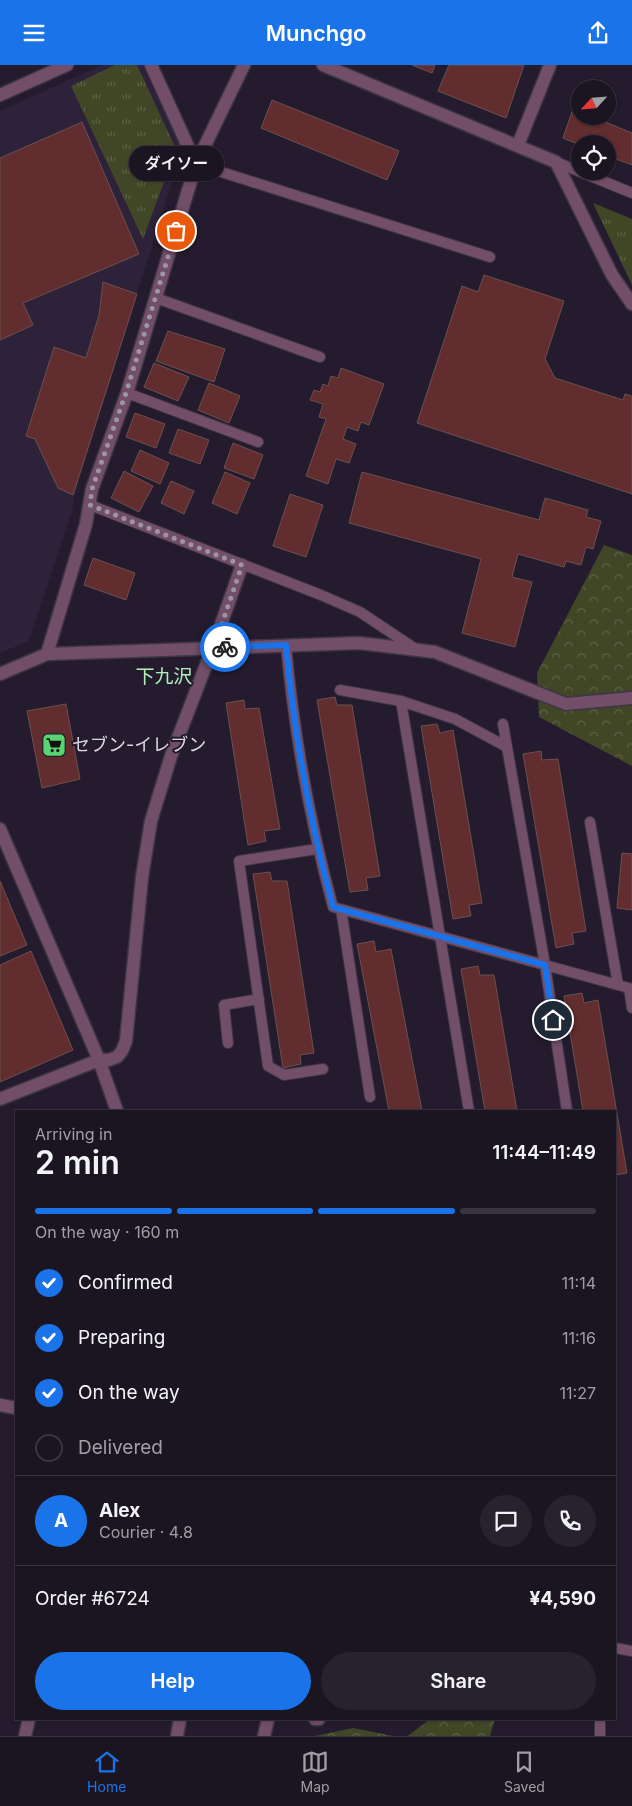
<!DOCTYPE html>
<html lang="en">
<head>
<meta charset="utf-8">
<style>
  :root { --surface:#1b1522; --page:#28222f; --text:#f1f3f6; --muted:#a09fa5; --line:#393440; --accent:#1a73e8 }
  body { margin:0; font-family:Inter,"Noto Sans JP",sans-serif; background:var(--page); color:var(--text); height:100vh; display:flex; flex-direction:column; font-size:19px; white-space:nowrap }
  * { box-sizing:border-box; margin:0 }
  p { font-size:16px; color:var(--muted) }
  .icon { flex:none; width:28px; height:28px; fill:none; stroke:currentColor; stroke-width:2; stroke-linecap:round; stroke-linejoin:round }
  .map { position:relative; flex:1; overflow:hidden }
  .panel { position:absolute; left:15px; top:1045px; width:601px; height:610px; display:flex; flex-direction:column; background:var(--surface); border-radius:0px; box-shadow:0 1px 4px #0004,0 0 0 1px var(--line) }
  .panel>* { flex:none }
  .needle { width:32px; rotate:244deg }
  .controls { position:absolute; left:571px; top:15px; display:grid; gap:10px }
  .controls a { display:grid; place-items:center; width:45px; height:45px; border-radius:50%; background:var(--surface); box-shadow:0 1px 4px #0004,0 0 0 1px var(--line); font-size:25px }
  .pin { position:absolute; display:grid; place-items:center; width:42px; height:42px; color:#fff; margin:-21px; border:2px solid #fff; border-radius:50%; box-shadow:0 1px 5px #0007 }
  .courier { position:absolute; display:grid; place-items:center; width:50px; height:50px; margin:-25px; border:4px solid #1a73e8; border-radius:50%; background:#fff; color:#222; box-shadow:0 1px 6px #0007 }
  .bubble { position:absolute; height:35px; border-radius:18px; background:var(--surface); box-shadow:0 1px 4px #0004,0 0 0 1px var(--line); font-size:16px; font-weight:600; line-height:35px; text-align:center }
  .summary em { font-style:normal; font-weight:600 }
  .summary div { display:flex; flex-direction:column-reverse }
  .summary { display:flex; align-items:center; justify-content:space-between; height:85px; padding:0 20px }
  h1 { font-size:32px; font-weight:600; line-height:38px }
  .bar { display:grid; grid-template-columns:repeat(4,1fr); gap:8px 5px; align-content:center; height:60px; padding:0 20px }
  .bar i { height:6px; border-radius:4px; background:var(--line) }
  .bar .active { background:var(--accent) }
  .bar p { grid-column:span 4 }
  .line { display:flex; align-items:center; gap:12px; padding:0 20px; border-top:1px solid var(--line) }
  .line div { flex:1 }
  .round { display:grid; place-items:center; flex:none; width:52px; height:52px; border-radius:26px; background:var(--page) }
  ol { padding:0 20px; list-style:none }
  li { display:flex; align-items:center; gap:15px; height:55px }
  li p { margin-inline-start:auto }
  li .icon { padding:5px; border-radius:50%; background:var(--accent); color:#fff; stroke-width:4 }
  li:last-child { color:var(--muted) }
  li i { width:28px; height:28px; border:2px solid var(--line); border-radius:50% }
  .primary-button { display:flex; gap:10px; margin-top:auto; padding:10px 20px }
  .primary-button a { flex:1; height:58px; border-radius:30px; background:var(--accent); color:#fff; font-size:20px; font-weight:600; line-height:58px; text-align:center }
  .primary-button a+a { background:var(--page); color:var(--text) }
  header { display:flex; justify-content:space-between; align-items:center; height:65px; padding:0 20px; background:var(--accent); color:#fff; font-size:22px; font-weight:600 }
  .dock { display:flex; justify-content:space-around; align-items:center; height:70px; border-top:1px solid var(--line); background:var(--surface); font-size:14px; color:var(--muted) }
  .dock a { display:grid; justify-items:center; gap:2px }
  .dock .active { color:var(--accent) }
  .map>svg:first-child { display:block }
</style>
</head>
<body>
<header><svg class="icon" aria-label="menu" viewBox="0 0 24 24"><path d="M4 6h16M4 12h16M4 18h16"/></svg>Munchgo<svg class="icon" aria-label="share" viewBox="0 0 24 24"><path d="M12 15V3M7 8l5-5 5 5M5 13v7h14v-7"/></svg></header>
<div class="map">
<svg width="632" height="1671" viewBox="0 0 632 1671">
  <defs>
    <pattern id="forest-crowns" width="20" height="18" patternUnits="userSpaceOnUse" patternTransform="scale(1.25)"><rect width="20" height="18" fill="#414726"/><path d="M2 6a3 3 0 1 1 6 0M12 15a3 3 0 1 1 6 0" fill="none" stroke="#5c6145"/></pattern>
    <pattern id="park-tufts" width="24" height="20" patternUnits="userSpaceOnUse" patternTransform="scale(1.25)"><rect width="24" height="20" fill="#414726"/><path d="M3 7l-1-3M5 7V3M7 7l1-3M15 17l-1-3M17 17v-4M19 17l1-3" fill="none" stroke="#5c6145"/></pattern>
  </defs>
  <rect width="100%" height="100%" fill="#241c2e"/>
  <!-- built -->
  <path fill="#2d223a" d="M102,0H142L182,84L74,432L73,443L29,576L0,588V46Z"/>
  <!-- forest -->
  <path fill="url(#forest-crowns)" d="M604,480L632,490V701L539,652L537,608Z
    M430,1654H495L490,1671H408Z
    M353,1663L393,1671H315Z"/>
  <!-- park -->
  <path fill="url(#park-tufts)" d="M115,0H137L176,84L143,174L71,21Z
    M593,138L632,154V220Z"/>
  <!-- building -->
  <path fill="#622d2e" stroke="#6b504f" d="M412,0H435L432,8Z
    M449,0H524L506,53L438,26Z
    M272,35L399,86L387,115L261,63Z
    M573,44L580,47V51H591L632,68V100L608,91V79L580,80L563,73Z
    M82,57L139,189L23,238L33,260L0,275V93Z
    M484,210L564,236L545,294L555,313L623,335L625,329L632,331V429L417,358L462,221L478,227Z
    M103,217L137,229L73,430L58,423L35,374L26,371L54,282L86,293L99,250Z
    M168,266L225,284L214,317L156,296Z
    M154,298L189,312L178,336L144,322Z
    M341,303L384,319L369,360L361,357L358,366L347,362L343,374L356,379L349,398L336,394L328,419L306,411L326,354L319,352L323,339L310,335L314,325L320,327L323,319L328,321L331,311L338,313Z
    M209,318L240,331L229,358L198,345Z
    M135,348L165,359L156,383L126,372Z
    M178,364L209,375L200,399L169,388Z
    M233,378L263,390L254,414L224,403Z
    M140,385L169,398L160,419L131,406Z
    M124,406L153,421L139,447L111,433Z
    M225,407L250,418L237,449L212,438Z
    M362,407L539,455L545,433L588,445L586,452L601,456L593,484L586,482L581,500L566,496L564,502L518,489L512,512L532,517L515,582L462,568L481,494L349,458Z
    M171,416L194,426L184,449L161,438Z
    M290,429L323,440L306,492L273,481Z
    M93,493L135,508L126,535L84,520Z
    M335,632L337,640H352L380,811L366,813L368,825L350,827L317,635Z
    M244,635L245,644L259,643L280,764L264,766L266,776L248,780L226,638Z
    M66,639L80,714L42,723L27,646Z
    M437,659L440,668L453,665L482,838L469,840L471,851L453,854L421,661Z
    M541,686L542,695L558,694L586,866L572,868L574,879L556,883L523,689Z
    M622,788L632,789V845L617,843Z
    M270,807L272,816H287L314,988L300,990L301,999L283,1003L253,809Z
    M0,816L27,880L0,891Z
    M374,876L376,887L391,884L422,1046H389L357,879Z
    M31,886L73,985L0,1017V900Z
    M478,901L480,910H494L517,1046H485L461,904Z
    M582,928L584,938L598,935L627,1108L615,1110V1046H583L564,931Z"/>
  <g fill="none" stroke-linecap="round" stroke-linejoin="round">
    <!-- service casing -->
    <g stroke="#3e3647" stroke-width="12">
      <path id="service" d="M556,97L632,128
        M196,99L490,192
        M156,233L320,292
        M127,328L258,377
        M90,440L321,530L360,547L414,583
        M286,580C294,668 310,757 333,842L629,923L632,943
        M340,625L401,636L455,654L507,682
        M401,636L469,1046
        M503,659L545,900L567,1046
        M590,757L618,920
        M317,784L239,796L268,1001L284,1010L323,1004
        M341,844L370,1032
        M228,978L224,940L259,934
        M615,1583L632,1586
        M600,1671V1654"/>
    </g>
    <!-- minor casing -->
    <g stroke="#3e3647" stroke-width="15">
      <path id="minor" d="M151,0L196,99
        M323,0L556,97L612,210L632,239
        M0,30L67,0
        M518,80L550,0
        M47,589L86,459L92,424L127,328L196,99L244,0
        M0,609L47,589L359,578L435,587L566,639L632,633
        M0,764L99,995L117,1046
        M0,1034L99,995H109L117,992L122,986L126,976L142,812L151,756L171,691L213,582L242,500
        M0,1340L16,1343
        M315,1654H319
        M25,1671L29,1654
        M177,1671L180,1654
        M264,1671L268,1654"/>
    </g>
    <!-- service -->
    <use href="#service" stroke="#724e68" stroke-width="10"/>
    <!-- minor -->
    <use href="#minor" stroke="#724e68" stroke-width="12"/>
  </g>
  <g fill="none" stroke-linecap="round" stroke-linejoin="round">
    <!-- done -->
    <path stroke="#9c96a4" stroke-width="5" stroke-dasharray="0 9" d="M176,166L126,328L92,424L90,440L242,500L214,582H225"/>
    <!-- route -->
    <path stroke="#1a73e8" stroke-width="6" d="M225,582L286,580C294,668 310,757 333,842L545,900L553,955"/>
  </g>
  <!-- icons -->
  <defs>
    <g id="supermarket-square" transform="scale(1.25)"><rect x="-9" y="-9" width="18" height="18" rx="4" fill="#58d56f" stroke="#241c2e"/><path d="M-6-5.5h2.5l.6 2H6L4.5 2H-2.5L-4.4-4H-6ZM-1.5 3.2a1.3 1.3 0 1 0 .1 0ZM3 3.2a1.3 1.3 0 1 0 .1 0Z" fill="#111"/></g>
  </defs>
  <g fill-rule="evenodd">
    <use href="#supermarket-square" x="54" y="680"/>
  </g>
  <g text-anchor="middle" stroke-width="4" stroke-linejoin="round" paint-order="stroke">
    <!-- poi labels -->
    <g font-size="18" fill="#dcd7e4" stroke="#241c2e" text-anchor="start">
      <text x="72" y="686">セブン-イレブン</text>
    </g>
    <!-- neighbourhood labels -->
    <g font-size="19" fill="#afeeb5" stroke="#241c2e">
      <text x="164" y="618">下九沢</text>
    </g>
  </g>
</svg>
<div class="controls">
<a><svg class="needle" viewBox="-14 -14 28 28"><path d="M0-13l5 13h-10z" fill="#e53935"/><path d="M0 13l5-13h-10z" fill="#a09fa5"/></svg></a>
<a><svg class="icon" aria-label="locate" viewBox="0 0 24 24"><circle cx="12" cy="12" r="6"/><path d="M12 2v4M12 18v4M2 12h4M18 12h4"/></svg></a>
</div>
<div class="pin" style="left:176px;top:166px;background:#ea580c"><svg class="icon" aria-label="bag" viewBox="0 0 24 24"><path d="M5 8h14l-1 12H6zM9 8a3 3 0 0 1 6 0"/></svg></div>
<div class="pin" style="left:553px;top:955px;background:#1f2937"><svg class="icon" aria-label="home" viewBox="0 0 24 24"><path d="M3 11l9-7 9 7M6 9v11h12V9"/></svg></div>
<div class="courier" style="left:225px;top:582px"><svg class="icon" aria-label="bike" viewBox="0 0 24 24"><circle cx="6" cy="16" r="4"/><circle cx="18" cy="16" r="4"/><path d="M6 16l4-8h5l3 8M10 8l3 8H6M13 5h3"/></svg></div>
<div class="bubble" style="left:129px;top:81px;width:95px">ダイソー</div>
<section class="panel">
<div class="summary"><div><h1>2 min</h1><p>Arriving in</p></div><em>11:44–11:49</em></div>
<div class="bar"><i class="active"></i><i class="active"></i><i class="active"></i><i></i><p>On the way · 160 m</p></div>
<ol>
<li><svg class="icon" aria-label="check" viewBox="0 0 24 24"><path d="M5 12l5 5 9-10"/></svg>Confirmed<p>11:14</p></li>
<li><svg class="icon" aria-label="check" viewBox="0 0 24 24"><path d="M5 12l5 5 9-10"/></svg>Preparing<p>11:16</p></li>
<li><svg class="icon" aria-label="check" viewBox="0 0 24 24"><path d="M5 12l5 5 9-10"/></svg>On the way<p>11:27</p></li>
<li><i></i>Delivered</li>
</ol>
<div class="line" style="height:90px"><b class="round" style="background:var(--accent);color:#fff">A</b><div><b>Alex</b><p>Courier · 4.8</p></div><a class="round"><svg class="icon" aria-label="chat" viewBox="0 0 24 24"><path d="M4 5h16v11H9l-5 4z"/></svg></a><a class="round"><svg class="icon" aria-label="phone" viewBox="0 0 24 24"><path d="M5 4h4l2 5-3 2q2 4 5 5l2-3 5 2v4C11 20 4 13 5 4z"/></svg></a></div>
<div class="line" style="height:65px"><div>Order #6724</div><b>¥4,590</b></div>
<div class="primary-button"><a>Help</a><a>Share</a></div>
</section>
</div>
<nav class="dock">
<a class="active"><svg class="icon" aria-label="home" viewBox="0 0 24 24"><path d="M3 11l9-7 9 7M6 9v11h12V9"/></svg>Home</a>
<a><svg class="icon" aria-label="map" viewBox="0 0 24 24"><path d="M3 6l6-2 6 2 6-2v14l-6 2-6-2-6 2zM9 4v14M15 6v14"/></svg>Map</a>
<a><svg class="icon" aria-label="saved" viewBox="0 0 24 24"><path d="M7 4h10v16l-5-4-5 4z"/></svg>Saved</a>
</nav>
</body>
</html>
